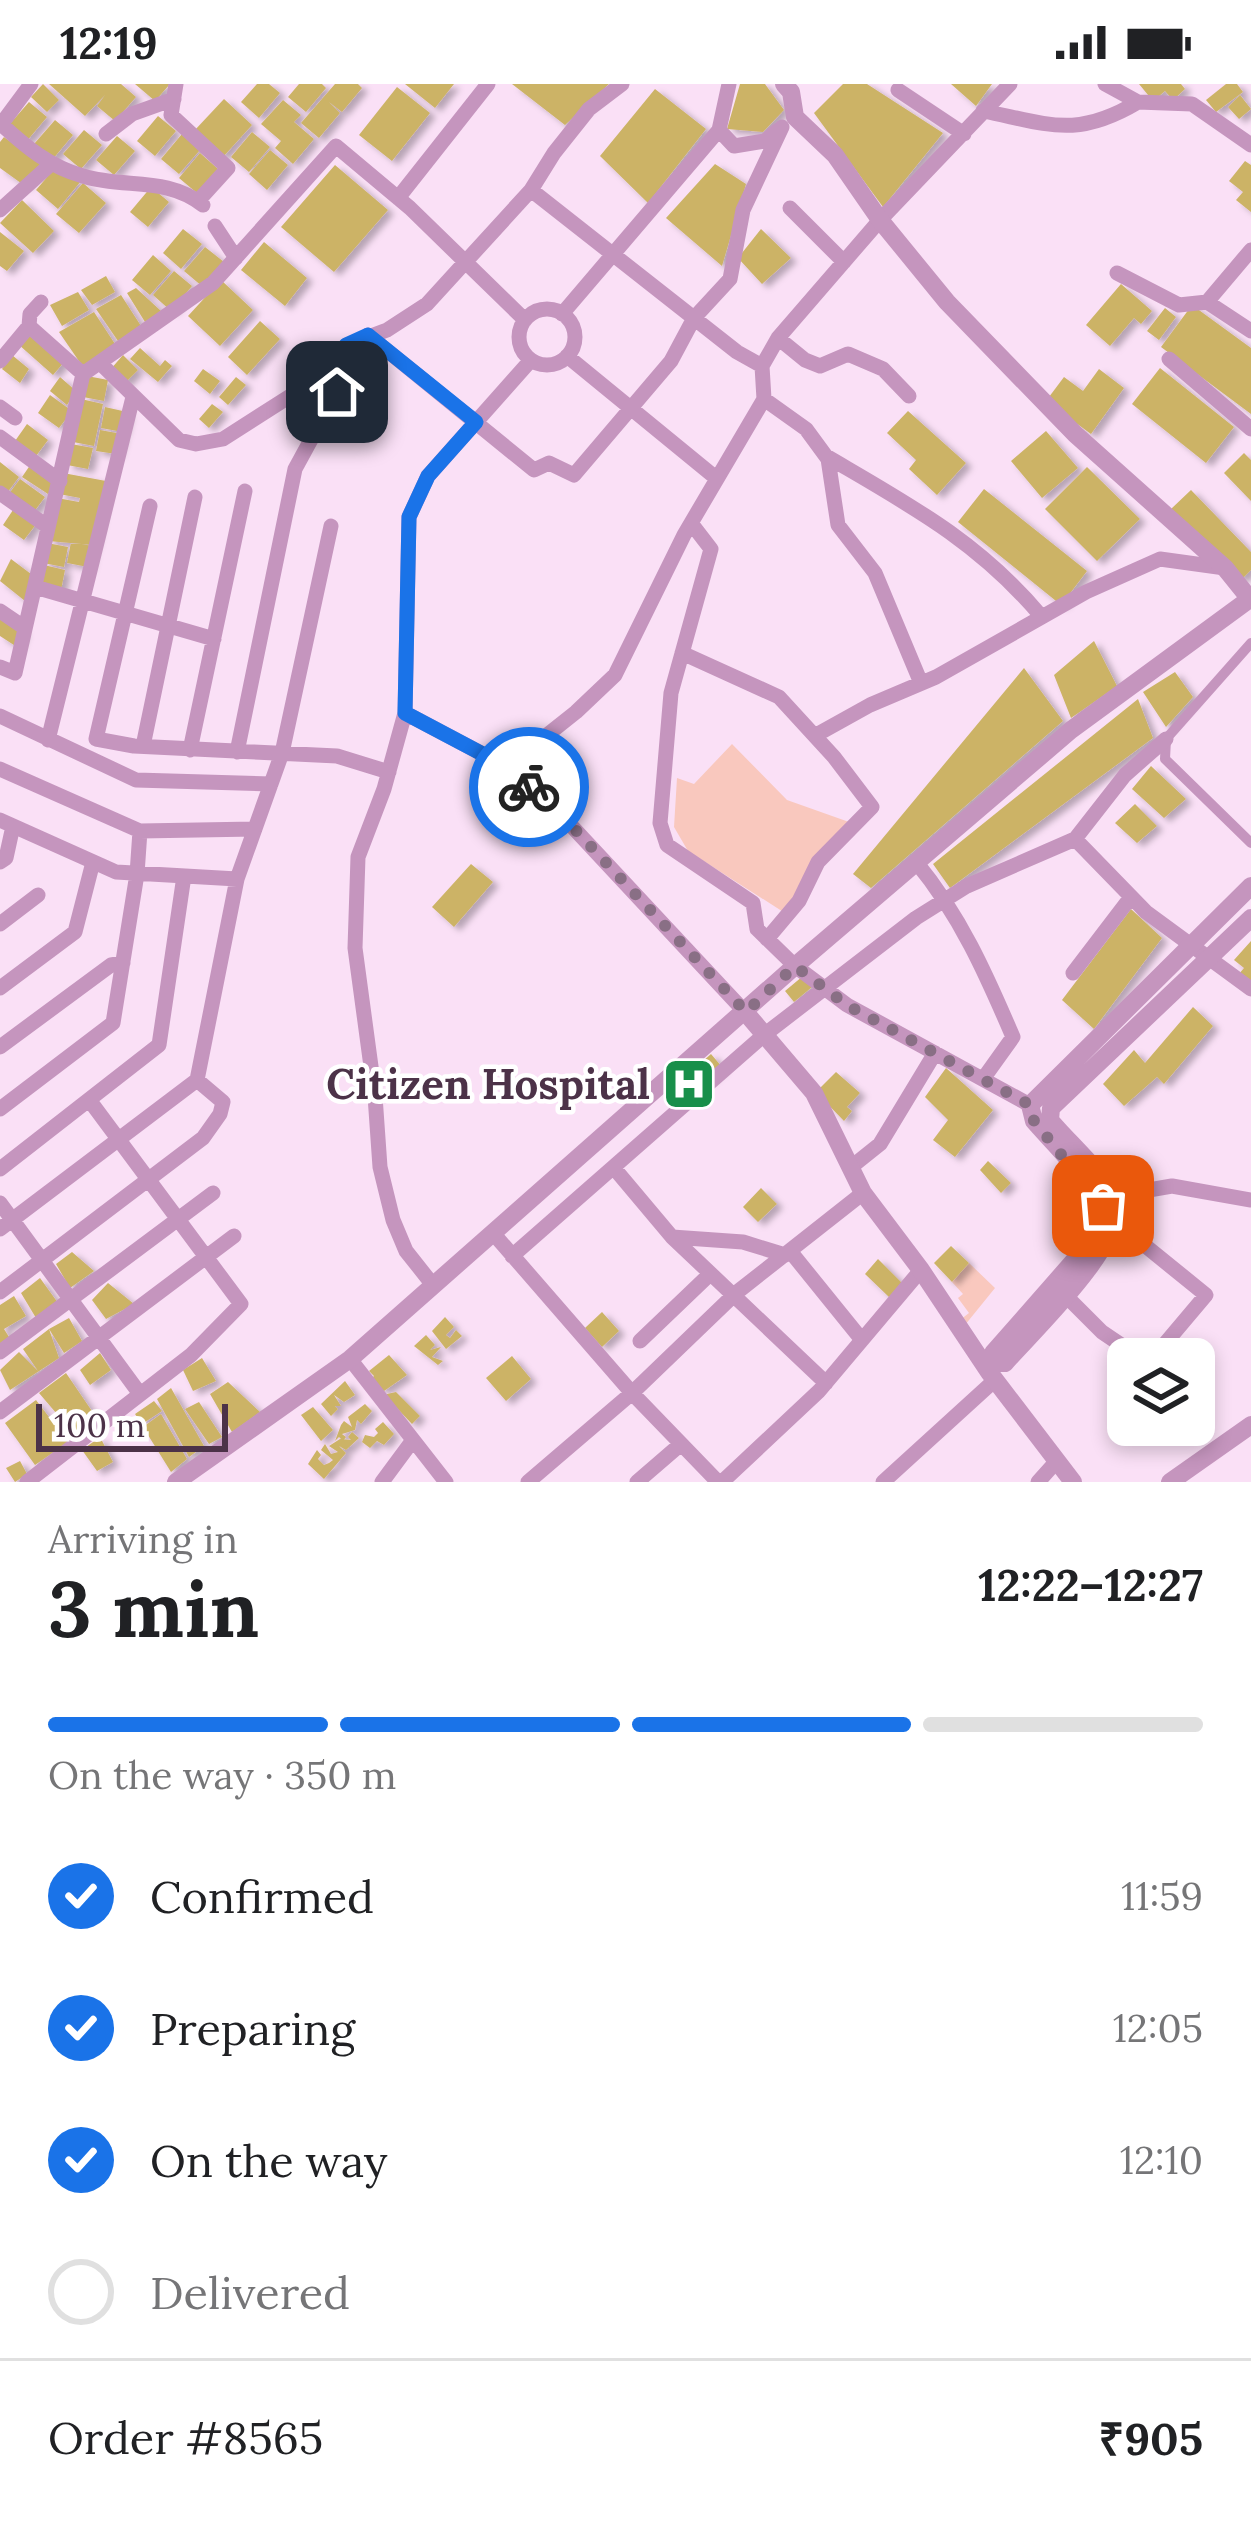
<!DOCTYPE html>
<html lang="en">
<head>
<meta charset="utf-8">
<style>
  :root { --surface:#fff; --page:#f2f2f2; --text:#202124; --muted:#757577; --line:#e0e0e0; --accent:#1a73e8 }
  body { margin:0; font-family:Lora,serif; background:var(--page); color:var(--text); height:100vh; display:flex; flex-direction:column; font-size:45px; white-space:nowrap }
  * { box-sizing:border-box; margin:0 }
  p { font-size:39px; color:var(--muted) }
  .icon { flex:none; width:66px; height:66px; fill:none; stroke:currentColor; stroke-width:2; stroke-linecap:round; stroke-linejoin:round }
  .map { position:relative; height:1398px; overflow:hidden }
  .drawer { display:flex; flex-direction:column; background:var(--surface); flex:1 }
  .drawer>* { flex:none }
  .tools { position:absolute; left:1107px; top:1254px; display:grid; gap:24px }
  .tools a { display:grid; place-items:center; width:108px; height:108px; border-radius:18px; background:var(--surface); box-shadow:0 6px 18px #0003; font-size:60px }
  .scale { position:absolute; left:36px; bottom:30px; width:192px; box-sizing:border-box; padding-left:12px; border:6px solid #4c3248; border-top:0; font-size:33px; line-height:42px; white-space:nowrap; color:#4c3248; -webkit-text-stroke:9px #fff; paint-order:stroke }
  .pin { position:absolute; display:grid; place-items:center; width:102px; height:102px; color:#fff; margin:-51px; border-radius:24px; box-shadow:0 6px 18px #0006 }
  .courier { position:absolute; display:grid; place-items:center; width:120px; height:120px; margin:-60px; border:9px solid #1a73e8; border-radius:50%; background:#fff; color:#222; box-shadow:0 3px 15px #0007 }
  .head em { font-style:normal; font-weight:700 }
  .head div { display:flex; flex-direction:column-reverse }
  .head { display:flex; align-items:center; justify-content:space-between; height:204px; padding:0 48px }
  h1 { font-size:78px; font-weight:700; line-height:90px }
  .bar { display:grid; grid-template-columns:repeat(4,1fr); gap:18px 12px; align-content:center; height:144px; padding:0 48px }
  .bar i { height:15px; border-radius:9px; background:var(--line) }
  .bar .selected { background:var(--accent) }
  .bar p { grid-column:span 4 }
  .line { display:flex; align-items:center; gap:30px; padding:0 48px; border-top:3px solid var(--line) }
  .line div { flex:1 }
  ol { padding:0 48px; list-style:none }
  li { display:flex; align-items:center; gap:36px; height:132px }
  li p { margin-inline-start:auto }
  li .icon { padding:12px; border-radius:50%; background:var(--accent); color:#fff; stroke-width:4 }
  li:last-child { color:var(--muted) }
  li i { width:66px; height:66px; border:6px solid var(--line); border-radius:50% }
  .status { display:flex; justify-content:space-between; align-items:center; height:84px; padding:0 60px; background:var(--surface); direction:ltr }
  .status svg { height:33px; fill:currentColor }
  .map>svg:first-child { display:block }
</style>
</head>
<body>
<div class="status"><b>12:19</b><svg viewBox="0 0 49 12"><path d="M0 12V9h3v3zM5 12V6h3v6zM10 12V3h3v9zM15 12V0h3v12zM26 1h20v11H26zM47 4h2v5h-2z"/></svg></div>
<div class="map">
<svg width="1251" height="1398" viewBox="0 0 1251 1398">
  <defs>
    <filter id="shadow"><feDropShadow dx="6" dy="4" stdDeviation="3" flood-color="#0004"/></filter>
  </defs>
  <rect width="100%" height="100%" fill="#fae0f6"/>
  <!-- green -->
  <path fill="#f9c8be" d="M732,660L787,716L849,738L788,831L688,767L674,743L677,694L694,700Z
    M969,1179L995,1204L965,1241L960,1236L969,1229L958,1214L963,1210L952,1198Z"/>
  <!-- building -->
  <path fill="#ccb366" filter="url(#shadow)" d="M43,0L59,16L47,28L31,13Z
    M49,0H121L136,13L115,37L97,22L105,11L85,32Z
    M135,0H170L155,17Z
    M257,0H269L280,9L259,34L241,18Z
    M299,0H322L326,4L306,28L288,13Z
    M335,0H358L362,4L342,28L329,18L340,29L319,54L301,39Z
    M405,0H454L435,24Z
    M512,0H609L565,41Z
    M740,0H765L784,26L763,48L727,45Z
    M843,0H867L943,49L883,123L814,29Z
    M951,0H992L976,22Z
    M1139,0H1181L1185,5L1173,16L1165,7L1153,17Z
    M1226,0H1237L1243,8L1216,28L1206,16Z
    M397,3L430,29L392,77L359,51Z
    M655,5L706,45L648,119L600,72Z
    M1240,11L1251,25L1239,35L1228,23Z
    M224,15L252,41L223,73L194,47Z
    M283,16L301,31L294,38L314,55L293,80L275,64L281,57L261,40Z
    M29,18L47,33L26,58L8,42Z
    M158,32L176,47L155,72L137,57Z
    M55,36L73,51L52,76L34,60Z
    M84,46L102,61L81,85L63,70Z
    M252,48L270,63L249,88L231,73Z
    M182,50L200,66L179,90L161,75Z
    M117,52L135,67L114,91L96,76Z
    M4,53L41,80L25,102L0,84V58Z
    M270,66L288,81L267,106L249,90Z
    M200,69L218,85L197,109L179,94Z
    M1245,77L1251,81V128L1236,116L1243,108L1229,97Z
    M715,80L746,100L722,182L666,134Z
    M335,81L388,126L334,188L281,143Z
    M54,85L81,97L58,125L36,106Z
    M83,99L106,119L79,149L56,130Z
    M151,103L169,118L148,143L130,128Z
    M22,116L54,147L33,169L0,139Z
    M183,145L202,160L181,185L163,169Z
    M761,145L791,174L762,200L738,174Z
    M0,148L24,167L7,187L0,182Z
    M264,158L307,194L285,222L241,186Z
    M205,163L224,178L203,203L184,187Z
    M153,171L171,187L150,211L132,196Z
    M174,187L192,202L171,227L153,211Z
    M106,192L115,208L92,221L81,206Z
    M221,196L253,226L220,262L188,232Z
    M1121,200L1152,227L1141,240L1134,234L1110,262L1086,241Z
    M136,204L161,227L145,238L127,209Z
    M78,208L89,226L62,242L50,221Z
    M121,211L141,242L118,257L96,225Z
    M1192,221L1251,264V330L1161,263Z
    M1165,224L1176,233L1159,256L1147,247Z
    M94,228L115,260L83,283L59,248Z
    M260,237L280,255L247,291L228,273Z
    M29,246L65,277L53,291L18,260Z
    M140,264L160,282L165,276L172,282L158,298L130,275Z
    M12,271L29,285L20,299L2,285Z
    M123,271L138,286L124,300L110,286Z
    M1160,284L1234,343L1206,379L1132,320Z
    M203,285L220,297L210,310L194,297Z
    M1099,285L1124,304L1091,350L1046,317L1064,293L1083,307Z
    M87,292L108,296L104,317L83,313Z
    M60,293L76,307L67,321L50,307Z
    M236,293L246,301L228,321L219,313Z
    M50,311L72,327L59,344L38,329Z
    M81,315L103,320L94,362L73,358Z
    M212,320L223,328L209,344L199,335Z
    M105,323L127,328L123,348L101,344Z
    M908,327L966,379L937,411L909,385L916,376L887,349Z
    M27,340L48,356L36,372L15,357Z
    M100,346L122,350L116,370L96,367Z
    M1046,347L1078,384L1042,414L1011,377Z
    M71,360L93,364L88,385L67,381Z
    M1244,369L1251,376V417L1224,389Z
    M33,377L57,398L48,410L22,393Z
    M0,378L19,393L7,409L0,404Z
    M1087,383L1140,435L1097,477L1045,425Z
    M63,389L106,397L93,461L48,457L57,414L79,418L80,414L59,410Z
    M20,395L45,413L33,429L8,411Z
    M984,405L1087,487L1061,521L958,438Z
    M1191,406L1251,468V486L1241,496L1171,425Z
    M15,423L37,439L24,456L3,441Z
    M71,458L92,462L88,483L67,479Z
    M47,459L68,463L64,483L43,479Z
    M11,475L35,493L25,517L0,497Z
    M44,481L65,486L61,506L40,502Z
    M0,531L23,547L17,563L0,552Z
    M1094,557L1117,602L1071,634L1054,591Z
    M1024,584L1063,637L871,804L853,790Z
    M1175,588L1193,613L1166,643L1143,608Z
    M1138,615L1153,654L950,804L933,780Z
    M1151,682L1186,715L1164,734L1132,705Z
    M1135,720L1157,742L1137,759L1115,739Z
    M471,780L493,798L454,843L432,823Z
    M1131,825L1162,854L1094,945L1062,916Z
    M1251,857V901L1238,891L1244,884L1234,876Z
    M803,892L812,903L794,918L785,907Z
    M1193,923L1213,942L1164,1000L1157,993L1124,1022L1103,1000L1134,966L1145,979Z
    M711,970L722,983L680,1018L670,1006Z
    M946,984L993,1026L955,1073L933,1056L948,1036L925,1013Z
    M836,988L860,1009L847,1023L852,1027L844,1037L816,1008Z
    M988,1077L1011,1099L1001,1109L980,1086Z
    M761,1104L777,1120L758,1138L743,1123Z
    M951,1162L969,1179L952,1198L934,1179Z
    M72,1168L94,1187L70,1204L56,1180Z
    M878,1175L902,1199L889,1213L865,1190Z
    M40,1194L58,1219L36,1234L21,1209Z
    M108,1199L134,1220L106,1235L92,1216Z
    M14,1212L26,1232L4,1245L9,1253L0,1260V1221Z
    M602,1228L619,1247L602,1263L585,1244Z
    M445,1233L454,1243L446,1251L450,1254L456,1246L462,1252L446,1265L432,1247Z
    M69,1234L82,1257L64,1269L49,1245L59,1274L10,1306L0,1286L19,1268L38,1287L23,1265L49,1245Z
    M426,1251L435,1261L430,1266L441,1263L432,1273L443,1277L438,1281L414,1262Z
    M100,1269L111,1286L90,1301L80,1286Z
    M389,1271L407,1291L384,1307L370,1296L374,1292L369,1287Z
    M512,1272L531,1295L506,1317L486,1294Z
    M202,1274L216,1297L193,1307L183,1286Z
    M66,1289L96,1333L74,1350L39,1309Z
    M345,1297L355,1311L344,1318L334,1311L341,1322H335L338,1325L331,1332L321,1320Z
    M228,1298L260,1328L232,1348L210,1310Z
    M171,1304L204,1362L189,1373L157,1315Z
    M396,1308L420,1332L412,1340L393,1320L386,1318L387,1310Z
    M36,1316L68,1358L35,1381L5,1339Z
    M154,1317L162,1327L142,1340L135,1330Z
    M199,1318L222,1353L209,1360L185,1325Z
    M365,1320L372,1327L361,1340L357,1336L355,1346L342,1350L346,1353L343,1357L339,1353L335,1357L341,1341L344,1337L352,1343L348,1333Z
    M313,1323L333,1346L321,1357L301,1331Z
    M161,1330L187,1375L171,1388L143,1343Z
    M383,1338L394,1350L384,1361L377,1357L370,1364L362,1358L365,1351L374,1353L378,1349L375,1345Z
    M352,1348L359,1354L346,1366L339,1362L346,1369L324,1395L308,1380L317,1366L321,1371L318,1375L324,1381L329,1379L333,1376L321,1366L325,1360L331,1370L338,1368L329,1362L340,1355L351,1356L348,1353Z
    M100,1353L113,1378L97,1387L82,1366Z
    M20,1377L27,1390L15,1398L6,1384Z"/>
  <g fill="none" stroke-linecap="round" stroke-linejoin="round">
    <!-- pedestrian -->
    <path stroke="#c595be" stroke-width="10" d="M1251,559L1166,655L1165,675L1251,759"/>
    <!-- minor -->
    <path stroke="#c595be" stroke-width="15" d="M176,0L171,31L228,84L198,117
      M729,0L719,46L734,62L765,57L778,46
      M1105,0L1138,18L1192,20L1251,61
      M898,6L964,50
      M983,27C1049,40 1076,55 1138,18
      M1,40C26,63 50,83 83,92C125,105 166,92 203,121
      M0,42L31,0
      M106,50L132,30L174,15
      M531,106L737,268L762,282
      M398,114L488,0
      M790,124L844,178
      M0,126L51,80
      M215,142L236,174
      M1117,189L1179,221L1207,218L1251,166
      M1207,218L1251,247
      M519 253a28 28 0 1 1 56 0a28 28 0 1 1-56 0Z
      M562,230L719,46
      M29,242L30,230L41,218
      M368,251L534,386L549,379L574,391L671,277L694,234L730,195L743,126L782,43
      M778,254L805,276L820,282L848,270L883,285L909,312
      M567,272L716,394
      M1169,275L1251,345
      M0,277L29,242L83,290
      M101,280L179,356L196,360L223,355L295,309L347,261L387,246L427,220L531,106L554,69L589,25L622,0
      M764,315L806,345L828,375L838,441L875,489L921,599
      M0,323L15,334
      M0,353L60,397
      M826,372C908,420 978,457 1041,532
      M0,409L48,443
      M150,422L96,655L134,662L337,672L389,688
      M691,439L711,465L671,609L660,739L667,761L753,819L757,845L795,882L847,921L1030,1021
      M35,503L214,555
      M0,527L25,544
      M682,569L779,613L834,673L872,723L818,778L799,817L767,855
      M0,583L15,589L83,290L213,199L336,62L410,124L525,236
      M405,629L507,683L566,736L746,929
      M0,632L136,696L271,700
      M816,651L870,621L936,593L1086,508L1160,475L1225,484
      M48,656L133,313
      M143,662L195,413
      M190,666L245,407
      M237,668L295,385L337,308L347,261
      M507,683L576,628L615,591L684,451L764,315L762,282L778,254L880,136L1010,0
      M0,685L140,747L255,745
      M0,736L116,788L237,795
      M1075,755L1146,828L1251,905
      M0,778L6,774L13,742
      M916,778C960,831 986,890 1013,953L983,995
      M0,840L38,811
      M1073,889L1131,813
      M0,904L75,848L93,778
      M0,963L111,881L123,879
      M0,1025L113,939L137,790L140,747
      M614,1084L672,1153L826,1299
      M850,1084L880,1060L935,969
      M0,1085L159,961L184,792
      M1114,1112L1172,1102L1251,1116
      M0,1119L140,1310
      M1116,1138L1206,1211L1152,1275
      M0,1145L197,996L237,795L282,669L331,442
      M493,1149L632,1309L718,1398
      M672,1153L743,1158L785,1171
      M790,1167L862,1256
      M512,1172L764,951L916,834L967,802L1075,755L1125,691L1166,655
      M433,1201L406,1167L393,1136L380,1083L375,1012L355,864L358,773L384,705L405,629L409,433L428,392L531,276
      M0,1208L203,1054L220,1030L223,1018L197,996
      M1065,1211L1102,1248L1142,1275
      M640,1257L710,1190
      M0,1268L213,1109
      M350,1275L446,1398
      M0,1328L234,1152
      M27,1398L191,1271L241,1220L90,1017
      M382,1398L413,1356
      M528,1398L632,1309L736,1209L863,1109
      M637,1398L681,1360
      M722,1398L819,1307L921,1186
      M883,1398L995,1296
      M1038,1398L1055,1379"/>
    <!-- tertiary -->
    <path stroke="#c595be" stroke-width="18" d="M784,0L791,8L795,33L835,71L880,136L947,218L1075,350L1225,484L1250,515
      M746,929L814,1009L863,1109L921,1186L989,1288
      M994,1279H1005C1032,1248 1130,1156 1115,1115C1107,1092 1066,1056 1050,1036L1051,1024L1251,834
      M176,1398L350,1275L795,882L1071,646L1251,514
      M1073,1398L989,1288L994,1279L993,1269L1101,1146C1114,1115 1055,1062 1034,1037L1030,1021L1251,802
      M1170,1398L1251,1341"/>
  </g>
  <g fill="none" stroke-linecap="round" stroke-linejoin="round">
    <!-- done -->
    <path stroke="#896f85" stroke-width="12" stroke-dasharray="0 21.6" d="M529,703L566,736L746,928L795,882L847,921L1030,1021L1034,1037L1103,1122"/>
    <!-- route -->
    <path stroke="#1a73e8" stroke-width="15" d="M337,308L346,261L368,251L476,338L428,392L409,433L405,629L507,683L529,703"/>
  </g>
  <!-- icons -->
  <defs>
    <g id="hospital-square" transform="scale(2.7)"><rect x="-9" y="-9" width="18" height="18" rx="4" fill="#188f4a" stroke="#fff"/><path d="M-5-5h3v3.5h4V-5h3V5h-3V1.5h-4V5h-3Z" fill="#fff"/></g>
  </defs>
  <g fill-rule="evenodd">
    <use href="#hospital-square" x="689" y="1000"/>
  </g>
  <g text-anchor="middle" stroke-width="9" stroke-linejoin="round" paint-order="stroke">
    <!-- poi labels -->
    <g font-size="42" font-weight="bold" fill="#4c3248" stroke="#fff" text-anchor="end">
      <text x="650" y="1015">Citizen Hospital</text>
    </g>
  </g>
</svg>
<div class="tools">
<a><svg class="icon" aria-label="layers" viewBox="0 0 24 24"><path d="M12 4l9 5-9 5-9-5zM3 14l9 5 9-5"/></svg></a>
</div>
<div class="scale">100 m</div>
<div class="pin" style="left:1103px;top:1122px;background:#ea580c"><svg class="icon" aria-label="bag" viewBox="0 0 24 24"><path d="M5 8h14l-1 12H6zM9 8a3 3 0 0 1 6 0"/></svg></div>
<div class="pin" style="left:337px;top:308px;background:#1f2937"><svg class="icon" aria-label="home" viewBox="0 0 24 24"><path d="M3 11l9-7 9 7M6 9v11h12V9"/></svg></div>
<div class="courier" style="left:529px;top:703px"><svg class="icon" aria-label="bike" viewBox="0 0 24 24"><circle cx="6" cy="16" r="4"/><circle cx="18" cy="16" r="4"/><path d="M6 16l4-8h5l3 8M10 8l3 8H6M13 5h3"/></svg></div>
</div>
<section class="drawer">
<div class="head"><div><h1>3 min</h1><p>Arriving in</p></div><em>12:22–12:27</em></div>
<div class="bar"><i class="selected"></i><i class="selected"></i><i class="selected"></i><i></i><p>On the way · 350 m</p></div>
<ol>
<li><svg class="icon" aria-label="check" viewBox="0 0 24 24"><path d="M5 12l5 5 9-10"/></svg>Confirmed<p>11:59</p></li>
<li><svg class="icon" aria-label="check" viewBox="0 0 24 24"><path d="M5 12l5 5 9-10"/></svg>Preparing<p>12:05</p></li>
<li><svg class="icon" aria-label="check" viewBox="0 0 24 24"><path d="M5 12l5 5 9-10"/></svg>On the way<p>12:10</p></li>
<li><i></i>Delivered</li>
</ol>
<div class="line" style="height:156px"><div>Order #8565</div><b>₹905</b></div>
</section>
</body>
</html>
